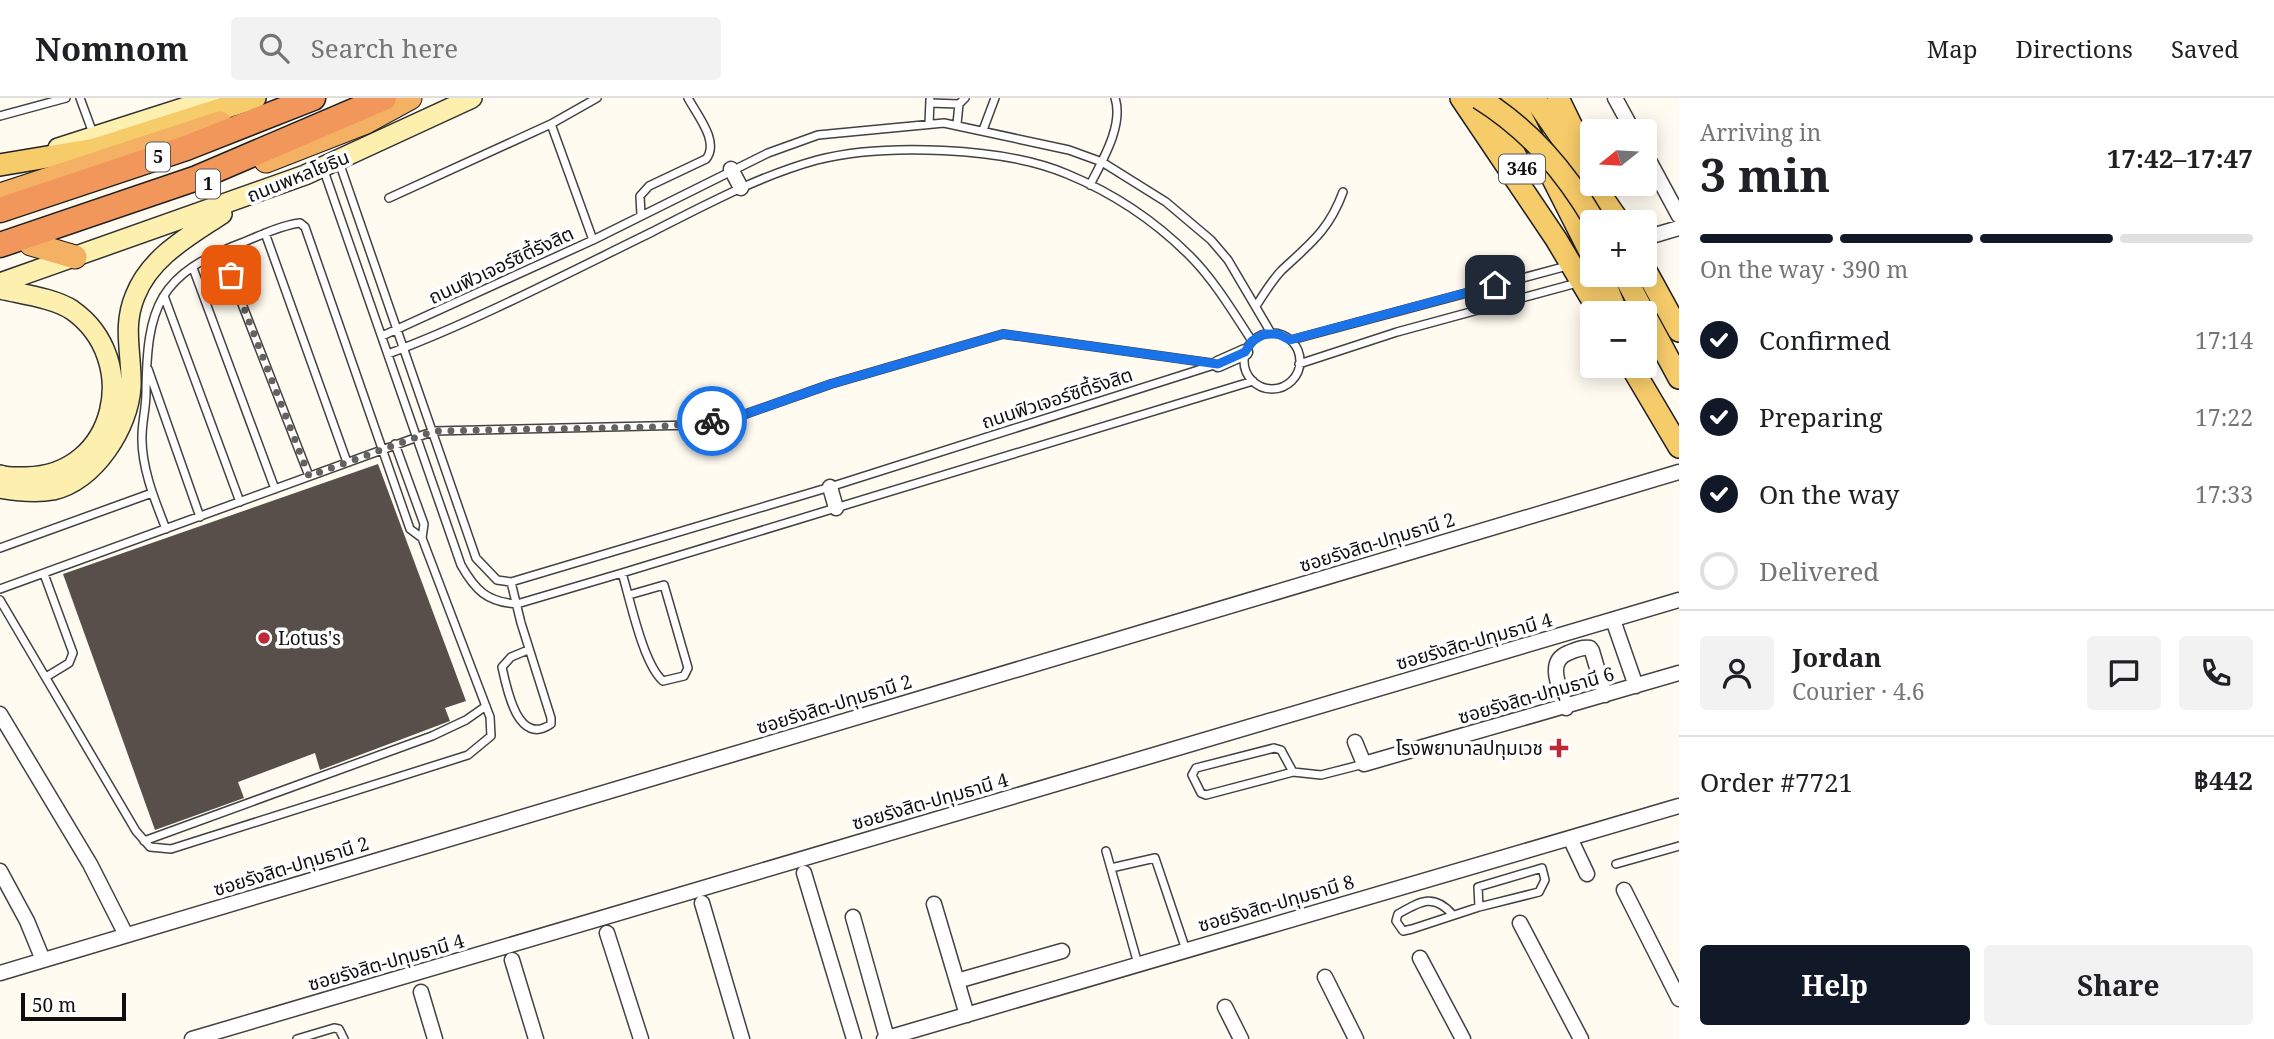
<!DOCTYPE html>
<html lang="en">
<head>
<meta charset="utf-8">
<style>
  :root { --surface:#fff; --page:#f2f2f2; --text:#202124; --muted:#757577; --line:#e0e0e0; --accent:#111827 }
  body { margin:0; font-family:"Noto Serif","Noto Sans Thai",serif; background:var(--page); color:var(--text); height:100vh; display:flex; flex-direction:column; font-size:26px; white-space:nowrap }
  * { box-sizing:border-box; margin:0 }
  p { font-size:23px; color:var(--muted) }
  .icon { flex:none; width:38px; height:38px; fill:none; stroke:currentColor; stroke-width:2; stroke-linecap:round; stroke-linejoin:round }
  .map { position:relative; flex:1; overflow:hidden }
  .side { display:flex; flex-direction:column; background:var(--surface); width:595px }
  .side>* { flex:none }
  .needle { width:46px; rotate:252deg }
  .controls { position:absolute; left:1580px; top:21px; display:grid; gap:14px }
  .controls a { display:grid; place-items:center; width:77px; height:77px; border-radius:7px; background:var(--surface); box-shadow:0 4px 18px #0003; font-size:35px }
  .scale { position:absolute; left:21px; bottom:18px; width:105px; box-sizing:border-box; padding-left:7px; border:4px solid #0f0f0f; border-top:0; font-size:19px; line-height:24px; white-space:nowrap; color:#0f0f0f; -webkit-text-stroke:5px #fff; paint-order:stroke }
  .pin { position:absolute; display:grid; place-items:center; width:60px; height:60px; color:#fff; margin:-30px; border-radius:14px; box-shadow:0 4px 10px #0006 }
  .courier { position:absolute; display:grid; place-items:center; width:70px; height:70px; margin:-35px; border:5px solid #1a73e8; border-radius:50%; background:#fff; color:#222; box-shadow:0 2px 9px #0007 }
  .headline em { font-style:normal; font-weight:700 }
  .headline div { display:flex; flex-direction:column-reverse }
  .headline { display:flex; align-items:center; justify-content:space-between; height:119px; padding:0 21px }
  h1 { font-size:46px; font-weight:700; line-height:52px }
  .bar { display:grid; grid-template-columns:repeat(4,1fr); gap:10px 7px; align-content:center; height:84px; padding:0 21px }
  .bar i { height:9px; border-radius:5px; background:var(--line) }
  .bar .current { background:var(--accent) }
  .bar p { grid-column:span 4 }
  .line { display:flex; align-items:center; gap:18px; padding:0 21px; border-top:2px solid var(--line) }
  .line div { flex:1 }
  .round { display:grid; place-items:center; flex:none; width:74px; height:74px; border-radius:7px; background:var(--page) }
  ol { padding:0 21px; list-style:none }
  li { display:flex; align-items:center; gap:21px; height:77px }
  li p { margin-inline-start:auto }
  li .icon { padding:7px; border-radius:50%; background:var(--accent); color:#fff; stroke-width:4 }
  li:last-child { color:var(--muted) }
  li i { width:38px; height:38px; border:4px solid var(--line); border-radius:50% }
  .primary-button { display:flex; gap:14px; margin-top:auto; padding:14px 21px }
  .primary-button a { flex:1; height:80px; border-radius:7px; background:var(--accent); color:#fff; font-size:28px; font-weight:700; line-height:80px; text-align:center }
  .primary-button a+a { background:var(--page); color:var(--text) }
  header { display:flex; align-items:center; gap:42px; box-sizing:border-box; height:98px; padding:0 35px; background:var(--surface); border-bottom:2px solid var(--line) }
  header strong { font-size:33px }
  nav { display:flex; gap:38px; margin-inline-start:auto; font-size:24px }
  .search { width:490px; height:63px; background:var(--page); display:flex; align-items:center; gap:18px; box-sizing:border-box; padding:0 24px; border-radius:7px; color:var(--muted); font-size:26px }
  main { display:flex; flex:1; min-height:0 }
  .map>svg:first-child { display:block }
</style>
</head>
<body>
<header>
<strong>Nomnom</strong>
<div class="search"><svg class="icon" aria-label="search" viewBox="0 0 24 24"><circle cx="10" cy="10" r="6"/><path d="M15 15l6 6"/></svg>Search here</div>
<nav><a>Map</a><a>Directions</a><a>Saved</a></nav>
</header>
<main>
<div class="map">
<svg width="1679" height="941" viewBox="0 0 1679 941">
  <rect width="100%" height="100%" fill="#fffbf1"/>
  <!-- building -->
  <path fill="#584f4b" d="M378,366L466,603L445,610L450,623L320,672L315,655L238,684L244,700L155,732L63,476Z"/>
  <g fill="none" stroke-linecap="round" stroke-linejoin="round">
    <!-- service casing -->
    <g stroke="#424242" stroke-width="10">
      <path id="service" d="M80,0L94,38
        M930,5L959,6L965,0
        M0,18L66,0
        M551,26L597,0
        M929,26L930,2
        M957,26L959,6
        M983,32L995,0
        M339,64L476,460L497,482L511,484L830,389L1214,267
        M323,70L461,467C475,492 487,504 517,506L622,475L1253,283
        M1090,87C1102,63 1124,27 1115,0
        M389,100L551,26L593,142
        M641,117L640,98L649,88L706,61C720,44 697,17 688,0
        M265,135L347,364
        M221,152L309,378
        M193,170L275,391
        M164,198L240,404
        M1256,208C1264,196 1272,182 1282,172C1311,145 1329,132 1343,94
        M1244 263a28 28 0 1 1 56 0a28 28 0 1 1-56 0Z
        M382,238L593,142L768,55L818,37L944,25L1069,52L1102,64L1166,104L1211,142L1228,162L1271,235
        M1291,242L1567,168
        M388,256C478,222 566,176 652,134C705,107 759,78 817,62C883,45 1004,49 1067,76C1113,95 1155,123 1190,158C1214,182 1233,214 1252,243
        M1299,266L1397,234L1577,185
        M148,271L200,419
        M166,431C155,403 141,369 142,338C142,324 146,310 146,295C147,208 158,176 244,144C261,137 282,127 300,125L305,129L410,431L422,440
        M0,450L152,395
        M622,475C630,501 643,566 663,583L684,578L688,570L664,487L629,497
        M44,476L73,555L69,565L46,579
        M511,484L521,525L551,620V626C518,649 507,592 502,569L511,559L528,552
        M0,491L434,333L693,327L740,318L831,286L1003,236L1218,266
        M0,502L136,733L150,749L171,751L468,657L491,638L490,619L422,440L424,426L395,346
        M1293,674L1281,652L1274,650L1196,670L1192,677L1201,695L1206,697L1293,674L1321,677L1364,666
        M144,743L432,638L466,622L486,608
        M1106,753L1138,866
        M1616,766L1679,748
        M1111,770L1155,760L1186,852
        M1453,817C1434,795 1421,803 1398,816L1396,823L1403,833L1412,831L1479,809L1539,794L1545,782L1542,770L1478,789L1479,809
        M297,941L334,930L339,931L344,941"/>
    </g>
    <!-- minor casing -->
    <g stroke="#424242" stroke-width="17">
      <path id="minor" d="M1615,0L1633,33
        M1645,55L1679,118
        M731,71L741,90
        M1645,140L1679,130
        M1218,266L1245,254
        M830,389L836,410
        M1613,522L1636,588
        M1566,610C1561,592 1545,564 1568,555C1575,552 1582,549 1590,550L1592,553L1605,597
        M0,616L90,766L126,837
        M1355,644L1364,666L1679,575
        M1570,740L1587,776
        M0,773L27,823L43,862
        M804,775L854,941
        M1624,792L1679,901
        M702,805L742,941
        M934,806L967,917
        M853,819L887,940
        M1520,825L1581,941
        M607,835L641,941
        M1420,860L1463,941
        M512,862L536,941
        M0,875L1679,374
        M1325,879L1356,941
        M957,883L1062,853
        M421,894L435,941
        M1225,909L1241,941
        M192,941L1679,502
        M884,941L1679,708"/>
    </g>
    <!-- secondary casing -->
    <g stroke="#313131" stroke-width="22">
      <path id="secondary" d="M58,50L214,0
        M0,185L305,77L472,0
        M0,191C21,196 54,200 72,212C142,261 117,378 26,379C18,379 8,380 0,377
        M0,390C17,393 36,395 53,392C95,382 129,329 131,288C132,256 122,229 135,198C150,159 189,138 222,116"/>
    </g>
    <!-- primary casing -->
    <g stroke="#202020" stroke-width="24">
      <path id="primary" d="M1461,0L1556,141L1600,215
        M1512,0L1592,158
        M1534,0L1616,119
        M1558,0L1592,70
        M1490,5L1523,73
        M0,67L95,51L255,0
        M1645,171L1679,233
        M1602,177L1617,215
        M1624,177L1644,215
        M1645,217L1679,280
        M1631,268L1679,349"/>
    </g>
    <!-- trunk casing -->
    <g stroke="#202020" stroke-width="25">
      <path id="trunk" d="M266,63L366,24L410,0
        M0,97L220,25
        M31,146L75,159"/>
    </g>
    <!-- motorway casing -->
    <g stroke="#202020" stroke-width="27">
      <path id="motorway" d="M0,112L186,50L313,0
        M0,147L197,80L384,0"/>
    </g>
    <!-- service -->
    <use href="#service" stroke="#fff" stroke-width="7"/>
    <!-- minor -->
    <use href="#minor" stroke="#fff" stroke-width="14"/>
    <!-- secondary -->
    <use href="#secondary" stroke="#fdf0ae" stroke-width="19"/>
    <!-- primary -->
    <use href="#primary" stroke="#f6cb6a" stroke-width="21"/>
    <!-- trunk -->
    <use href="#trunk" stroke="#f4b163" stroke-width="23"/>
    <!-- motorway -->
    <use href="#motorway" stroke="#f2975c" stroke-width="24"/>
    <!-- primary-bridge casing -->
    <g stroke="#202020" stroke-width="24" stroke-linecap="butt">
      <path id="primary-bridge" d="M1479,0C1530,32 1565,73 1595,124"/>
    </g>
    <!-- primary-bridge -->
    <use href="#primary-bridge" stroke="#f6cb6a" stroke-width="21"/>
  </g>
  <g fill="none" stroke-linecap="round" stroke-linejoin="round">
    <!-- done -->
    <path stroke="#63625e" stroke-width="7" stroke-dasharray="0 12.6" d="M231,177L309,378L434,333L657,329L712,323"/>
    <!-- route -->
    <path stroke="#1a73e8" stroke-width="9" d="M712,323L740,318L831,286L1003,236L1218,266L1245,254L1252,243L1264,236H1278L1290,242L1495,187"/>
  </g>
  <!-- markers -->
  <g fill="#be2839" stroke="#fff" stroke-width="2.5">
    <circle cx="264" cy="540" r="7"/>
    <path d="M1555.5 639.5h7v7h7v7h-7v7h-7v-7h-7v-7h7z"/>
  </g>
  <g text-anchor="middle" stroke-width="7" stroke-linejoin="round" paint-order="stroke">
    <!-- shield labels -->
    <g fill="#fff" stroke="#575757" stroke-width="2">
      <rect x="146" y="44.5" width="24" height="29" rx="5"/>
      <rect x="1499" y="56.5" width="46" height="29" rx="5"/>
      <rect x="196" y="71.5" width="24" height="29" rx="5"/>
    </g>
    <g font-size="18" font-weight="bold" fill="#0f0f0f">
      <text x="158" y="65">5</text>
      <text x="1522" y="77">346</text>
      <text x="208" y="92">1</text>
    </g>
    <!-- street labels -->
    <g font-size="19" fill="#0f0f0f" stroke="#fff">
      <text transform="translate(298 78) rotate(-22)" y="7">ถนนพหลโยธิน</text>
      <text transform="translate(501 167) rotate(-25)" y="7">ถนนฟิวเจอร์ซิตี้รังสิต</text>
      <text transform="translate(1057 300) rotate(-18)" y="7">ถนนฟิวเจอร์ซิตี้รังสิต</text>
      <text transform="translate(1377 444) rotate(-17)" y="7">ซอยรังสิต-ปทุมธานี 2</text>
      <text transform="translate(1474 543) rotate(-16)" y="7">ซอยรังสิต-ปทุมธานี 4</text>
      <text transform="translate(1536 597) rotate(-16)" y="7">ซอยรังสิต-ปทุมธานี 6</text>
      <text transform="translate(834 606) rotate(-17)" y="7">ซอยรังสิต-ปทุมธานี 2</text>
      <text transform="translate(930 703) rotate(-16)" y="7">ซอยรังสิต-ปทุมธานี 4</text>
      <text transform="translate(291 768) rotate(-17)" y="7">ซอยรังสิต-ปทุมธานี 2</text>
      <text transform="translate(1276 805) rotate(-16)" y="7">ซอยรังสิต-ปทุมธานี 8</text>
      <text transform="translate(386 864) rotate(-16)" y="7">ซอยรังสิต-ปทุมธานี 4</text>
    </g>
    <!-- poi labels -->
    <g font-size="19" fill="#0f0f0f" stroke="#fff" text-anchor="start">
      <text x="278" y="547">Lotus's</text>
      <text x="1543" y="657" text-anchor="end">โรงพยาบาลปทุมเวช</text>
    </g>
  </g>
</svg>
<div class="controls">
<a><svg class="needle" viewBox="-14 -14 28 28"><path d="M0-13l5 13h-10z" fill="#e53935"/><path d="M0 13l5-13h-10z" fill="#757577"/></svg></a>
<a>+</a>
<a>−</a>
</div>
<div class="scale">50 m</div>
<div class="pin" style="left:231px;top:177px;background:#ea580c"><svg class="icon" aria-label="bag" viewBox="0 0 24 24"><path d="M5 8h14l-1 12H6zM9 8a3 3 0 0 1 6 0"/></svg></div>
<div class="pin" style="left:1495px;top:187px;background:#1f2937"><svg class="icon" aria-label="home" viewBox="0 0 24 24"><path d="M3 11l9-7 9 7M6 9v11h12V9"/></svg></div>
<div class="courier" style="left:712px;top:323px"><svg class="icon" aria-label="bike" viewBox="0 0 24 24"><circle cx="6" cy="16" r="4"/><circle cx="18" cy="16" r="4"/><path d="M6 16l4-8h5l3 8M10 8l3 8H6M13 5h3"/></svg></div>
</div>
<section class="side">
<div class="headline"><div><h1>3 min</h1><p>Arriving in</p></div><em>17:42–17:47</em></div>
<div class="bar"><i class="current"></i><i class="current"></i><i class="current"></i><i></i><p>On the way · 390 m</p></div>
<ol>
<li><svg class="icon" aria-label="check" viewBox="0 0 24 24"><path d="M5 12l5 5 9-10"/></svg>Confirmed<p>17:14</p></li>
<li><svg class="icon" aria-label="check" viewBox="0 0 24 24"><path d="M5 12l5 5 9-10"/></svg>Preparing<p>17:22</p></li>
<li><svg class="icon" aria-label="check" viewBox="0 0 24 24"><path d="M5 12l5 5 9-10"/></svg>On the way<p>17:33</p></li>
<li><i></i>Delivered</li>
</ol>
<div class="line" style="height:126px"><a class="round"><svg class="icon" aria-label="person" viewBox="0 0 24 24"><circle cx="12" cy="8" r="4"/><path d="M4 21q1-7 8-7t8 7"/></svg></a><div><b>Jordan</b><p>Courier · 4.6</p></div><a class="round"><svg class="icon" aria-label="chat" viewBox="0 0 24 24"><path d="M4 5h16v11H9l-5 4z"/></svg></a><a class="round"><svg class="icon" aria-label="phone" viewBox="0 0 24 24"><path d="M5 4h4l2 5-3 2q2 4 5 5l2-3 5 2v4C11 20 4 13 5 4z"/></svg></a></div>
<div class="line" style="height:91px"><div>Order #7721</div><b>฿442</b></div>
<div class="primary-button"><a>Help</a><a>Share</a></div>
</section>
</main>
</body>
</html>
